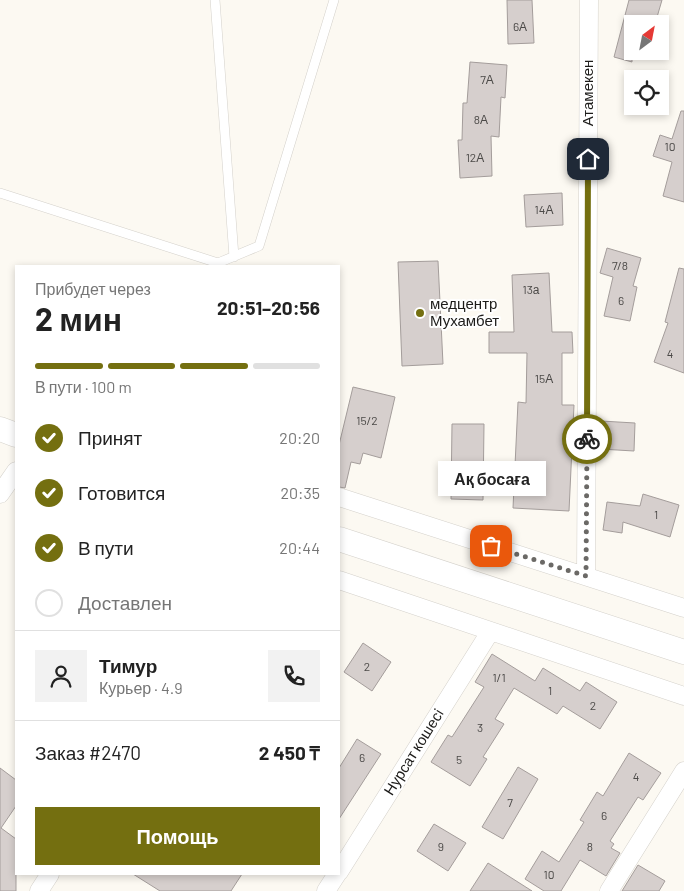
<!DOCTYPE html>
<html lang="ru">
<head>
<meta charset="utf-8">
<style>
  :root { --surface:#fff; --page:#f2f2f2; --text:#222; --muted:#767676; --line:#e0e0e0; --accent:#746f10 }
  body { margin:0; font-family:Barlow,sans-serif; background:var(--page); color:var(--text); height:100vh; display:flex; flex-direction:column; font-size:19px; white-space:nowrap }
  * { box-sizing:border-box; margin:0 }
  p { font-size:16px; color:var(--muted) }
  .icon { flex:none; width:28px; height:28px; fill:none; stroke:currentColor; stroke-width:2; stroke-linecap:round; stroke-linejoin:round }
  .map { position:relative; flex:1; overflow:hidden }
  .side { position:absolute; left:15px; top:265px; width:325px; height:610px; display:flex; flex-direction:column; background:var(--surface); border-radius:0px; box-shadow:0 2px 8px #0003 }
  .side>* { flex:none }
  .needle { width:32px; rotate:32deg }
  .buttons { position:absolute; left:624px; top:15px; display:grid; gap:10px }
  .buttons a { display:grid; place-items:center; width:45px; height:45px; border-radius:0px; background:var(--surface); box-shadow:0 2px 8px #0003; font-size:25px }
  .pin { position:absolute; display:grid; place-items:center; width:42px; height:42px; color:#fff; margin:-21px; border-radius:10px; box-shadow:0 2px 8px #0006 }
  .courier { position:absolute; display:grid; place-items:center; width:50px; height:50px; margin:-25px; border:4px solid #746f10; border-radius:50%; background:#fff; color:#222; box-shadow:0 1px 6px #0007 }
  .bubble { position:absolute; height:35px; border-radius:0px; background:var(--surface); box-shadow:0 2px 8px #0003; font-size:16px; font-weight:700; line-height:35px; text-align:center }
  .headline em { font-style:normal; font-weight:700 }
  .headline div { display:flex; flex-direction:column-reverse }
  .headline { display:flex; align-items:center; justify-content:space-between; height:85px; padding:0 20px }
  h1 { font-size:32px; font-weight:700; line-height:38px }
  .bar { display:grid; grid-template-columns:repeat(4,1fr); gap:8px 5px; align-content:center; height:60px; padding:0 20px }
  .bar i { height:6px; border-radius:4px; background:var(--line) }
  .bar .on { background:var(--accent) }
  .bar p { grid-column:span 4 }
  .line { display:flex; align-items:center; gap:12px; padding:0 20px; border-top:1px solid var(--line) }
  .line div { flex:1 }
  .round { display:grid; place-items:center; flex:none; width:52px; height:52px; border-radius:0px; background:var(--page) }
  ol { padding:0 20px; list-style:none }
  li { display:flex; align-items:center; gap:15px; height:55px }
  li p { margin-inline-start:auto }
  li .icon { padding:5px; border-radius:50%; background:var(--accent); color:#fff; stroke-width:4 }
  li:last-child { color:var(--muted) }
  li i { width:28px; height:28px; border:2px solid var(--line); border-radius:50% }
  .cta { display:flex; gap:10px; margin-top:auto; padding:10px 20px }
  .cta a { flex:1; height:58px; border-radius:0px; background:var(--accent); color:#fff; font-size:20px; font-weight:700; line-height:58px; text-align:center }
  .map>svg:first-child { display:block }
</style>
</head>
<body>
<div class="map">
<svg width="684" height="891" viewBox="0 0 684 891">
  <rect width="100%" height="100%" fill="#fcf9f2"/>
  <!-- building -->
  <path fill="#d6cfcd" stroke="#a49d9b" d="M507,0H532L534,43L508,44Z
    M629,0H662L655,24L632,18V62L614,57Z
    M470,62L507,65L505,98L501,97L499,137L491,136L492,176L460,178L458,140H462L463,103H467Z
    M681,111H684V202L663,196L672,162L653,156L660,135L672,139Z
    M562,193L563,225L526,227L524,195Z
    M607,248L641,258L633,286L637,287L630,321L604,316L613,277L600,273Z
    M438,261L443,364L402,366L398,262Z
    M679,268L684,269V373L654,362L668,323L665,322Z
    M549,273L552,332H572L573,353H562V405H574L569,511L513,508L518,402L526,403L527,353H489V332H514L512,275Z
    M353,387L395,397L381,458L363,453L360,464L351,462L345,488L339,487V445Z
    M601,421L635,423L634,451L600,449Z
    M452,424H484L483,500L451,499Z
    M643,494L679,505L670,537L623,522L622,533L603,530L607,502L640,506Z
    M363,643L391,662L372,691L344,672Z
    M492,654L535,681L543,668L580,691L586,682L617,702L600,729L563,706L557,714L514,688L495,719L504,724L483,757L487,759L470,786L431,762L448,735L452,737L484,687L475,682Z
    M357,739L381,754L339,819V768Z
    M629,753L661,773L643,800L638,797L610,841L614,844L611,848L620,853L606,876L580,860L561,891H544L525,879L542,851L559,862L584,822L580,820L597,792L603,796Z
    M518,767L538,779L503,839L482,827Z
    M0,768L16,780V806L1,828L16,839V891H0Z
    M434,824L466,843L448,871L417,851Z
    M488,863L532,891H470Z
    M638,865L665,881L659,891H622Z
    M133,874H242L231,891H160Z"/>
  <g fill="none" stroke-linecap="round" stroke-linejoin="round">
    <!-- service casing -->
    <g stroke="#d4d1cb" stroke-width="10">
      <path id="service" d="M215,0L234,257
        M0,193L218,263L259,246L334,0"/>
    </g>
    <!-- minor casing -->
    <g stroke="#d4d1cb" stroke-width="19">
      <path id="minor" d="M0,494L16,471
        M339,497L684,608
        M586,576L589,0
        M339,580L684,696
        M339,872L490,632
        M39,891L50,874
        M326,891L337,874
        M609,891L684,771"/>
    </g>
    <!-- secondary casing -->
    <g stroke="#d4d1cb" stroke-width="25">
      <path id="secondary" d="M0,429L16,435
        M339,539L684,652"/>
    </g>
    <!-- service -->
    <use href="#service" stroke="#fff" stroke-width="9"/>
    <!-- minor -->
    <use href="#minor" stroke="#fff" stroke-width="18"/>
    <!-- secondary -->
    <use href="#secondary" stroke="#fff" stroke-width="24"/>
  </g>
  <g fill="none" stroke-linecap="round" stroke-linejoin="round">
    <!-- done -->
    <path stroke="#6b6966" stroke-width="5" stroke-dasharray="0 9" d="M491,546L586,576L587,439"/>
    <!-- route -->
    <path stroke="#746f10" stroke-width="6" d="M587,439L588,159"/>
  </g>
  <!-- markers -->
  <circle fill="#746f10" stroke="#fff" stroke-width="2" cx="420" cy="313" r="5"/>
  <g text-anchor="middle" stroke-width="4" stroke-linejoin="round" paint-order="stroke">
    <!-- number labels -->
    <g font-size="12" fill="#4b4947">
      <text x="520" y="31">6А</text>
      <text x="487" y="84">7А</text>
      <text x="481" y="124">8А</text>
      <text x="670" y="151">10</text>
      <text x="475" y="162">12А</text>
      <text x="544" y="214">14А</text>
      <text x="620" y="270">7/8</text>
      <text x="531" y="294">13а</text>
      <text x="621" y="305">6</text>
      <text x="670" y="358">4</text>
      <text x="544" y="383">15А</text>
      <text x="367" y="425">15/2</text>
      <text x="656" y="519">1</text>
      <text x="367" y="671">2</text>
      <text x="499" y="682">1/1</text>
      <text x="550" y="695">1</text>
      <text x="593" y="710">2</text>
      <text x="480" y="732">3</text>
      <text x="362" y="762">6</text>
      <text x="459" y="764">5</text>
      <text x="636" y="781">4</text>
      <text x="510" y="807">7</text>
      <text x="604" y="820">6</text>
      <text x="441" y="851">9</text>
      <text x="590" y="851">8</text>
      <text x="549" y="879">10</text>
    </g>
    <!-- street labels -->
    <g font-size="15" fill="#1d1c1a" stroke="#fff">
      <text transform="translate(588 93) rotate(-90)" y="5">Атамекен</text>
      <text transform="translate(414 752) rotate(-58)" y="5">Нурсат кошесi</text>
    </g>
    <!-- poi labels -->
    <g font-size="15" fill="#1d1c1a" stroke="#fff" text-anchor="start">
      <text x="430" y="309">медцентр<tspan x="430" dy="17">Мухамбет</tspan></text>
    </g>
  </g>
</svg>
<div class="buttons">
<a><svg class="needle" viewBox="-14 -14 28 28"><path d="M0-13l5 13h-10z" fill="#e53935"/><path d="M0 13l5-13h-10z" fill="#767676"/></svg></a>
<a><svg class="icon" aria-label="locate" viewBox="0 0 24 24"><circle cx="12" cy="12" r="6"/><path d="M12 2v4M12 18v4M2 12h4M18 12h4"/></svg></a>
</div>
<div class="pin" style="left:491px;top:546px;background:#ea580c"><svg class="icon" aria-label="bag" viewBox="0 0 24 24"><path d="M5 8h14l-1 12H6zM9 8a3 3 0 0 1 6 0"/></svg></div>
<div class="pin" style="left:588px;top:159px;background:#1f2937"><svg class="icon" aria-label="home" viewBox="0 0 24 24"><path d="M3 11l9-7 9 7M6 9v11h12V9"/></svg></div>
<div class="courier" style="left:587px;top:439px"><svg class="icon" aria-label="bike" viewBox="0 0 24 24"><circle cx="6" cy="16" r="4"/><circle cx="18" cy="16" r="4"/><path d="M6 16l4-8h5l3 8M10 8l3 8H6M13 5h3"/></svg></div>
<div class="bubble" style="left:438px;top:461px;width:108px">Ақ босаға</div>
<section class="side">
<div class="headline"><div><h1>2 мин</h1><p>Прибудет через</p></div><em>20:51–20:56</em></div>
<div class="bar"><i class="on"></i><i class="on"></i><i class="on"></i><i></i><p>В пути · 100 m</p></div>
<ol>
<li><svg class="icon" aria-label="check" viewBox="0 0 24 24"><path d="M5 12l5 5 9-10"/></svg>Принят<p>20:20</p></li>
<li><svg class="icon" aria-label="check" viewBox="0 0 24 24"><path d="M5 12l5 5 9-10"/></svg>Готовится<p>20:35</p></li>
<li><svg class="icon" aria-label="check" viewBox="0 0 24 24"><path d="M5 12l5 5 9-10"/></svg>В пути<p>20:44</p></li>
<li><i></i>Доставлен</li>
</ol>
<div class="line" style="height:90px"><a class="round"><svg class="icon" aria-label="person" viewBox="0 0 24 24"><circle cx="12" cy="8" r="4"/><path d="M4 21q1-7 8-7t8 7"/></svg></a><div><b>Тимур</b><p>Курьер · 4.9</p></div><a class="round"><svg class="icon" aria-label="phone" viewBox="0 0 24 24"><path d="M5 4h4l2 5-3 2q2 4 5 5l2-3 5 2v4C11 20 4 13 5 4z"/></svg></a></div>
<div class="line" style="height:65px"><div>Заказ #2470</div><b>2 450 ₸</b></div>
<div class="cta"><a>Помощь</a></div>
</section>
</div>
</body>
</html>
